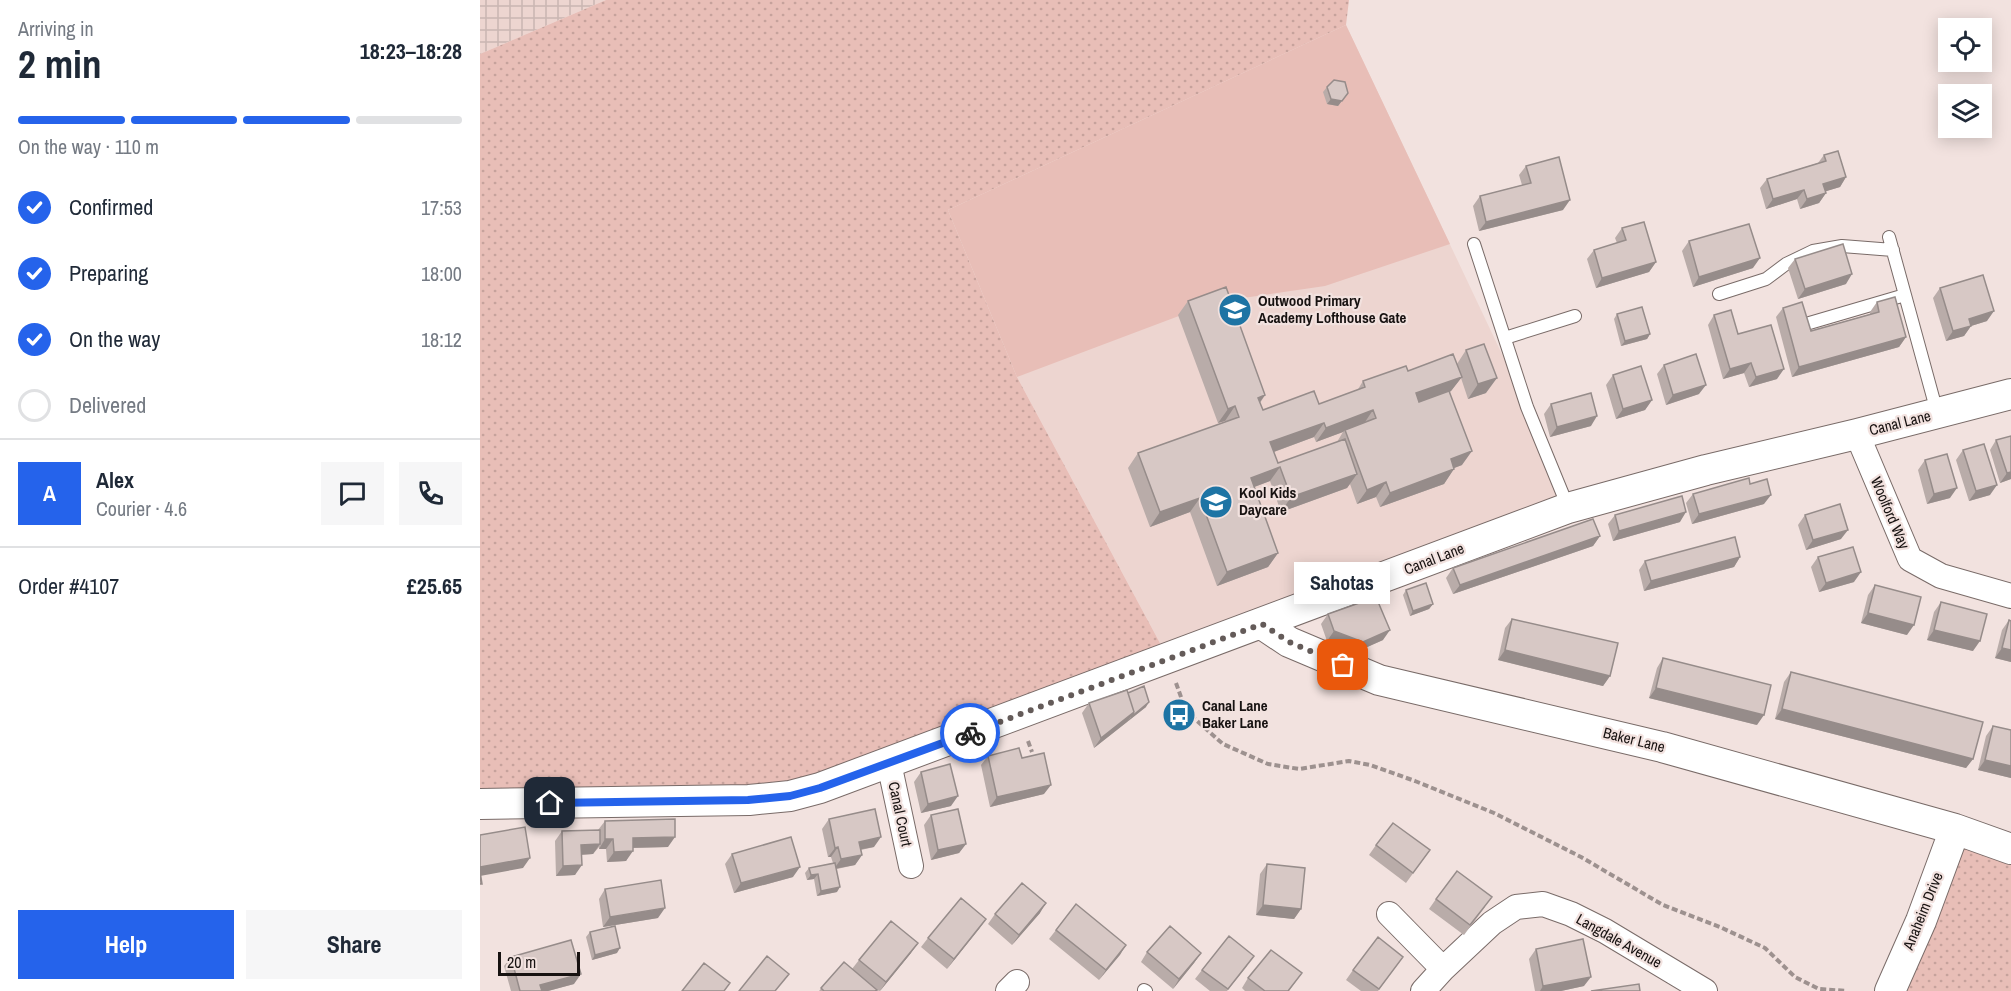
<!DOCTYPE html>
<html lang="en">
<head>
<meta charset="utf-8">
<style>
  :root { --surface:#fff; --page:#f6f6f7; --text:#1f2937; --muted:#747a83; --line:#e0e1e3; --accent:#2563eb }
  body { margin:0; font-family:"Archivo Narrow",sans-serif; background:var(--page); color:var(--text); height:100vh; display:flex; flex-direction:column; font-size:22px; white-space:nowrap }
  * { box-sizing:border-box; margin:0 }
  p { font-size:20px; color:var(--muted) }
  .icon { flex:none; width:33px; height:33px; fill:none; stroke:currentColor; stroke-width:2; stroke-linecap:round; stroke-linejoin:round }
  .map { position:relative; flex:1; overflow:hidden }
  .side { display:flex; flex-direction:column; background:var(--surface); width:480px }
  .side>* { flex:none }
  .fabs { position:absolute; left:1458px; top:18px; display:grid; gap:12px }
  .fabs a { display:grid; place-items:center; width:54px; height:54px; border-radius:0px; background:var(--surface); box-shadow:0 3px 15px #0003; font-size:30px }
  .scale { position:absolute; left:18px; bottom:15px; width:82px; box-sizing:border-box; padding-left:6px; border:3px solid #171211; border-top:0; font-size:16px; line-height:21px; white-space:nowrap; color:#171211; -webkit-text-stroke:4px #f2e2df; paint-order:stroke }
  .pin { position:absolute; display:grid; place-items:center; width:51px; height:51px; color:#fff; margin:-26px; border-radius:12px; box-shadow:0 3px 9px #0006 }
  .courier { position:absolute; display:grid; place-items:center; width:60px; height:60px; margin:-30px; border:4px solid #2563eb; border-radius:50%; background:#fff; color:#222; box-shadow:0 2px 8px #0007 }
  .bubble { position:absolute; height:42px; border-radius:0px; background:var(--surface); box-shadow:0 3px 15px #0003; font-size:20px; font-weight:800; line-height:42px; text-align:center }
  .overview em { font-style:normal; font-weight:800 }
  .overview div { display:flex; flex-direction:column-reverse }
  .overview { display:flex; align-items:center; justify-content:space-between; height:102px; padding:0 18px }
  h1 { font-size:39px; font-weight:800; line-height:45px }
  .bar { display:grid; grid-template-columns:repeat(4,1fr); gap:9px 6px; align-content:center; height:72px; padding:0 18px }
  .bar i { height:8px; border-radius:4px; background:var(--line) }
  .bar .current { background:var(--accent) }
  .bar p { grid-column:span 4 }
  .line { display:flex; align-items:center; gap:15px; padding:0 18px; border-top:2px solid var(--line) }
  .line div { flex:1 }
  .round { display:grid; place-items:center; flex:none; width:63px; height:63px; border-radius:0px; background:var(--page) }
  ol { padding:0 18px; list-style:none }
  li { display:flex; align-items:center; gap:18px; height:66px }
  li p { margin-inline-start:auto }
  li .icon { padding:6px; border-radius:50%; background:var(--accent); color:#fff; stroke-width:4 }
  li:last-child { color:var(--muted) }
  li i { width:33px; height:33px; border:3px solid var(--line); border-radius:50% }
  .primary-button { display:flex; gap:12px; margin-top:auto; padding:12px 18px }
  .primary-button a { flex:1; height:69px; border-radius:0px; background:var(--accent); color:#fff; font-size:24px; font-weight:800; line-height:69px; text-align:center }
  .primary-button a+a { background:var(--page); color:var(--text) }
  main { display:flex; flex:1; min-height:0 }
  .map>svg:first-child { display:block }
</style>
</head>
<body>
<main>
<section class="side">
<div class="overview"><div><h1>2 min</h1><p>Arriving in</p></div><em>18:23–18:28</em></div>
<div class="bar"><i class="current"></i><i class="current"></i><i class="current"></i><i></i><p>On the way · 110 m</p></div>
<ol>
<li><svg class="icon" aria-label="check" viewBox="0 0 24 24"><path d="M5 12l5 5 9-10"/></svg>Confirmed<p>17:53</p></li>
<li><svg class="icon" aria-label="check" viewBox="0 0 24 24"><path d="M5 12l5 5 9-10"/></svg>Preparing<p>18:00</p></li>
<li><svg class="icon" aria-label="check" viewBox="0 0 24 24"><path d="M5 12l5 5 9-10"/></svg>On the way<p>18:12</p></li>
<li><i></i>Delivered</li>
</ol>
<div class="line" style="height:108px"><b class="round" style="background:var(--accent);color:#fff">A</b><div><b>Alex</b><p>Courier · 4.6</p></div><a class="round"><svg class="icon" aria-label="chat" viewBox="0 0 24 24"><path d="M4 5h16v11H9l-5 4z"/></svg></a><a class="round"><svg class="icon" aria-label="phone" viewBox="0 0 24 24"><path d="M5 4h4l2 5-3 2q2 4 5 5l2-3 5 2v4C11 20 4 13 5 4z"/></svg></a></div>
<div class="line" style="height:78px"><div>Order #4107</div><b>£25.65</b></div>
<div class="primary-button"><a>Help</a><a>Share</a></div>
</section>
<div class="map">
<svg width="1531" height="991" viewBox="0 0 1531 991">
  <defs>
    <pattern id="industrial-grid" width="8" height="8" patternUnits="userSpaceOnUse" patternTransform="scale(1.5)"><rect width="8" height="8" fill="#edd5d0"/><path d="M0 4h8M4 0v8" fill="none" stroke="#cab6b2"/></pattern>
    <pattern id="grass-dots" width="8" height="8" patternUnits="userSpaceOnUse" patternTransform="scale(1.5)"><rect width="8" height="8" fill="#e8beb7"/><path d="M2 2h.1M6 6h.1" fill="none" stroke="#c6a29c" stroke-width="1.8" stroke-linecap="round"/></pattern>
  </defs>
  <rect width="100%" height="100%" fill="#f2e2df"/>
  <!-- built -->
  <path fill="#edd5d0" d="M866,25L1047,407L1088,508L688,658L537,377L468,210Z"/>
  <!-- industrial -->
  <path fill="url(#industrial-grid)" d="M0,0H126L0,54Z"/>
  <!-- grass -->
  <path fill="url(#grass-dots)" d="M126,0H869L866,25L468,210L537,377L688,658L340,788L0,804V54Z
    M1475,829L1531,849V991H1410Z"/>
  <!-- green -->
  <path fill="#e8beb7" d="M866,25L970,244L845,286L736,302L537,377L468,210Z"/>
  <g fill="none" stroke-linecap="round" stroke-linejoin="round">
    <!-- service casing -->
    <g stroke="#796b68" stroke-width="14">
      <path id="service" d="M1409,237L1425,295
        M994,244L1047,407L1088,507
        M1239,294L1286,279L1306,264L1333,251L1362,246L1413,250
        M1326,324L1425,295L1457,412
        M1025,338L1095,316
        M664,990L666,991"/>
    </g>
    <!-- minor casing -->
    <g stroke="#796b68" stroke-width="26">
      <path id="minor" d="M1377,434L1430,559L1461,576L1531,596
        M409,763L431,866
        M909,914L963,969
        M528,991L537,982
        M943,991L963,969L1012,923L1036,907L1063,904L1091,914L1125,931L1225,991"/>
    </g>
    <!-- tertiary casing -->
    <g stroke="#796b68" stroke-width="32">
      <path id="tertiary" d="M782,624L809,642L899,680L1182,747L1475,829L1531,849
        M0,804L269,800L310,796L340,788L1088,508L1226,470L1377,434L1531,394
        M1410,991L1441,921L1475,829"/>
    </g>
    <!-- path -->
    <path stroke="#9d918f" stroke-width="4" stroke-dasharray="6 3" stroke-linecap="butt" d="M696,683L706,711L743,744L788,764L819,769L869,761L890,765L935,781L1014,813L1101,857L1183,905L1240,927L1285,948L1315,977L1339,989L1367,991
      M548,741L552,752"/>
    <!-- service -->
    <use href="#service" stroke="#fff" stroke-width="12"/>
    <!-- minor -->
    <use href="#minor" stroke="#fff" stroke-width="24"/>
    <!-- tertiary -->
    <use href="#tertiary" stroke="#fff" stroke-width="30"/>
  </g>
  <!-- wall -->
  <path fill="#b9aca9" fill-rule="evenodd" d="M847,87L868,93L858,106L847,104L843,92Z
    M1344,155L1366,177L1360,187L1346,191V193L1339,203L1320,209L1317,199L1286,209L1280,188L1287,179L1338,163Z
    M1046,166L1083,210L999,231L993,206L1000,196L1042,185L1039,175Z
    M1142,228L1176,262L1169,272L1116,288L1107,259L1114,250L1137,243L1135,238Z
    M1209,241L1273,268L1213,287L1202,251Z
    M1315,259L1366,284L1318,299L1308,268Z
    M1460,288L1507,321L1491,326L1484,336L1466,341L1453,298Z
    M708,301L785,395L780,403L783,410L839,404L877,391L883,381L928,371L977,364L986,350L1006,393L988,399L981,378L971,391L970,392L982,465L974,468L964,484L900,507L896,497L877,504L870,484L867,488L801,512L790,481L774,487L798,553L788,567L737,586L710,512L670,527L648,468L658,453L745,422V421L738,423L698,315ZM863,432L857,442L798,463L794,452L834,437L836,442Z
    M1397,302L1426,337L1419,347L1312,377L1296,317L1303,308L1331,331L1390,314V312Z
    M1137,314L1170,334L1167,339L1141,346L1134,319Z
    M1234,315L1258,334L1297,379L1269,387L1264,373L1243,379L1228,325Z
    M1184,365L1219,394L1186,405L1177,374Z
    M1133,375L1172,400L1165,410L1136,419L1126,385Z
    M1071,404L1111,426L1070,437L1064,414Z
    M1516,440L1531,479L1520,483L1510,450Z
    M1483,450L1510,495L1489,501L1476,460Z
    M1445,460L1470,498L1447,504L1438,470Z
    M1270,484L1284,504L1212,524L1206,503L1213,494Z
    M1135,515L1200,522L1133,541L1128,524Z
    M1325,515L1361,539L1326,550L1318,525Z
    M1120,536L1113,546L973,594L966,578L973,568Z
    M1260,557L1254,567L1164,591L1159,570L1165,561Z
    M1338,557L1374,582L1339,592L1331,567Z
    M1395,585L1427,635L1381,623L1388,595Z
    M926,590L953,604L949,609L930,616L923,595Z
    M1461,602L1493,651L1447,640L1454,612Z
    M848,614L903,640L876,652L847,641L841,624Z
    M1032,619L1130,676L1123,686L1018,660L1025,628Z
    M1529,620L1531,662L1515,658L1522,630Z
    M1183,658L1277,725L1169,698L1177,668Z
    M1311,672L1493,759L1486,768L1295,719L1304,682Z
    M648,693L666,707L614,748L602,713L609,703Z
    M1513,726L1531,730V778L1498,770L1506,736Z
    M508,756L542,758L564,794L510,807L501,765Z
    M441,772L471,806L441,813L434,782Z
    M451,815L486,844L479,853L451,860L444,825Z
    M349,819L394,847L381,850L382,855L375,865L357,869V892L337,896L334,879L327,880L325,873L329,868L353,863L351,857H348L342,829Z
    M125,821L188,847L153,848L146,861L127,862L126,849H119V847L113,854L102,855L95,875L76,876L75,841L82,831L118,830Z
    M896,845L950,850L926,883L889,855Z
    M252,854L313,877L254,893L245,864Z
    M787,864L821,909L814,919L776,915L780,874Z
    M125,889L178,918L123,927L119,899Z
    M956,899L1005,907L984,935L949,909Z
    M560,913L532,945L508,924L515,914Z
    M506,919L467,969L441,947L448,938Z
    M576,930L646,945L619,980L569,939Z
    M110,932L137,953L112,960L106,937Z
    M1056,949L1104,986L1081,991H1055L1049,959Z
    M667,952L721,953L714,963L693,989L661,962Z
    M431,953L400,991L396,990V991H339L364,962L372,969L379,960Z
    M31,957L94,984L68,991H31L24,966Z
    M923,957L898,991H881L866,980L873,970Z
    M767,966L747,991H730L715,979L722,970Z
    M822,973L809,991H765L762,988L768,978Z"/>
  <!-- shaded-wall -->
  <path fill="#968c8a" d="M868,93L858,106L847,104L851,99Z
    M1366,177L1360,187L1337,194L1343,184Z
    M1324,190L1317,199L1286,209L1293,199Z
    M1346,193L1339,203L1320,209L1327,199Z
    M1090,200L1083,210L999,231L1006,222Z
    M1280,258L1273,268L1213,287L1219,277Z
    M1176,262L1169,272L1116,288L1122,278Z
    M1372,274L1366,284L1318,299L1325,289Z
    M1514,311L1507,321L1491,326L1484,336L1466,341L1473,331L1489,319Z
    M1170,334L1167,339L1141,346L1145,341Z
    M1426,337L1419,347L1312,377L1319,367Z
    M1271,363L1264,373L1243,379L1250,369Z
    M1304,369L1297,379L1269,387L1276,377Z
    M982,377L971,391L926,408L936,393Z
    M1017,378L1006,393L988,399L998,384Z
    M1226,385L1219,394L1186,405L1193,395Z
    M785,395L775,409L778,398Z
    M1172,400L1165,410L1136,419L1143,409Z
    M755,406L745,421L738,423L748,409Z
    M893,410L883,425L865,430L863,432L836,442L846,428Z
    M1117,416L1111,426L1070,437L1077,427Z
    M844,423L834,437L780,457L790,442Z
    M992,451L982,465L961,473L971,459Z
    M800,467L790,481L761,492L771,478Z
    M974,469L964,484L900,507L910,493Z
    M1531,472V479L1520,483L1527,473Z
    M877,474L867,488L801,512L811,497Z
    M906,482L896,497L877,504L887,490Z
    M1517,485L1510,495L1489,501L1496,491Z
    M1477,488L1470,498L1447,504L1454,494Z
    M1291,495L1284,504L1212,524L1219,514Z
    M720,498L710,512L670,527L680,512Z
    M1206,512L1200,522L1133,541L1139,531Z
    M1368,530L1361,539L1326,550L1333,540Z
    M1120,536L1113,546L973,594L980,585Z
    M798,553L788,567L737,586L747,572Z
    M1260,557L1254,567L1164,591L1171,581Z
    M1381,572L1374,582L1339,592L1346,583Z
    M953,604L949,609L930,616L933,611Z
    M1388,613L1434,625L1427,635L1381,623Z
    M910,630L903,640L876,652L847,641L854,631Z
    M1454,630L1500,641L1493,651L1447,640Z
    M1522,648L1531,650V662L1515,658Z
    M1025,650L1130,676L1123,686L1018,660Z
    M1176,688L1284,715L1277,725L1169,698Z
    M669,702L666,707L647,722L651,717Z
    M1302,709L1493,759L1486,768L1295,719Z
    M654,712L647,722L614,748L621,738Z
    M1505,760L1531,766V778L1498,770Z
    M571,785L564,794L510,807L517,797Z
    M478,796L471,806L441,813L448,804Z
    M195,837L188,847L146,848L153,838Z
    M401,837L394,847L372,851L379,842Z
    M125,839H133L126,849H119Z
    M120,844L113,854L94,855L101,845Z
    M486,844L479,853L451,860L458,850Z
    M358,847L351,857H348L355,848Z
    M153,851L146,861L127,862L134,852Z
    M382,855L375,865L354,869L361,859Z
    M50,858L43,868L0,876V867Z
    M102,865L95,875L76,876L83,866Z
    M320,867L313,877L254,893L261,883Z
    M338,874L334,879L327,880L331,875Z
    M360,887L357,892L337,896L341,891Z
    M566,903L560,913L532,945L539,935Z
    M783,905L821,909L814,919L776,915Z
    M185,908L178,918L123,927L130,917Z
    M506,919L499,929L467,969L474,959Z
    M438,943L431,953L400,991L406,982Z
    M646,945L640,955L619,980L626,970Z
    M140,948L137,953L112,960L115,955Z
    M721,953L714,963L693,989L699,979Z
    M101,974L94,984L68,991H56L60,985Z
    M1111,977L1104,986L1081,991H1060L1063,986Z"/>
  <!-- building -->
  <path fill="#d7c8c5" stroke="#968c8a" stroke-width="1.5" d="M854,80L865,82L868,93L862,101L851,99L847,87Z
    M1358,151L1366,177L1343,184L1346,193L1327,199L1324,190L1293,199L1287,179L1346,161L1344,155Z
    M1079,157L1090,200L1006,222L1000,196L1051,183L1046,166Z
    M1164,222L1176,262L1122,278L1114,250L1146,240L1142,228Z
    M1269,224L1280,258L1219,277L1209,241Z
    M1363,244L1372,274L1325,289L1315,259Z
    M1503,275L1514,311L1489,319L1491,326L1473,331L1460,288Z
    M746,287L785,395L778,398L783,410L834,391L839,404L885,387L883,381L926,366L928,371L973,354L982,377L936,393L939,402L969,391L992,451L971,459L974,469L910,493L906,482L887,490L865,430L896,418L893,410L846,428L844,423L790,442L798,463L865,439L877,474L811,497L800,467L771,478L798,553L747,572L720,498L680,512L658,453L759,417L755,406L748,409L708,301Z
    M1415,297L1426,337L1319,367L1303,308L1322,302L1331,331L1399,312L1397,302Z
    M1162,307L1170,334L1145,341L1137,314Z
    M1251,310L1258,334L1291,325L1304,369L1276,377L1271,363L1250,369L1234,315Z
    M1004,344L1017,378L998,384L986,350Z
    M1216,354L1226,385L1193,395L1184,365Z
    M1161,366L1172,400L1143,409L1133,375Z
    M1111,393L1117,416L1077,427L1071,404Z
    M1531,436V472L1527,473L1516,440Z
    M1504,444L1517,485L1496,491L1483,450Z
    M1467,454L1477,488L1454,494L1445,460Z
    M1269,478L1270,484L1287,479L1291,495L1219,514L1213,494Z
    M1202,496L1206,512L1139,531L1135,515Z
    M1360,504L1368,530L1333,540L1325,515Z
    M1113,519L1120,536L980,585L973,568Z
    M1255,537L1260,557L1171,581L1165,561Z
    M1373,547L1381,572L1346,583L1338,557Z
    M946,583L953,604L933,611L926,590Z
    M1395,585L1441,597L1434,625L1388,613Z
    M896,597L910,630L883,642L854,631L848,614Z
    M1461,602L1507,614L1500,641L1454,630Z
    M1032,619L1138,643L1130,676L1025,650Z
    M1529,620L1531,621V650L1522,648Z
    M1183,658L1291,685L1284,715L1176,688Z
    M1311,672L1503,722L1493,759L1302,709Z
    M664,686L669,702L651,717L654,712L648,693Z
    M647,690L654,712L621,738L609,703Z
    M1513,726L1531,730V766L1505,760Z
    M539,748L542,758L564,753L571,785L517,797L508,756Z
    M470,764L478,796L448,804L441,772Z
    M395,809L401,837L379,842L382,855L361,859L358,847L355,848L349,819Z
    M478,809L486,844L458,850L451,815Z
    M195,819V837L153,838V851L134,852L133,839H125V821Z
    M913,823L950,850L933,873L896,845Z
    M45,827L50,858L0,867V835Z
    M120,830V844L101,845L102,865L83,866L82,831Z
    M311,837L320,867L261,883L252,854Z
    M355,863L360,887L341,891L338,874L331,875L329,868Z
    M787,864L825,868L821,909L783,905Z
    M0,871L2,884H0Z
    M977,871L1012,897L990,925L956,899Z
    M181,880L185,908L130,917L125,889Z
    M542,883L566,903L539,935L515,914Z
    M481,898L506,919L474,959L448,938Z
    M596,904L646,945L626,970L576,930Z
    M411,921L438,943L406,982L379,960Z
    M135,926L140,948L115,955L110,932Z
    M690,926L721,953L699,979L667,952Z
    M749,936L774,956L748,989L722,970Z
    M898,937L923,957L899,989L873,970Z
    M1103,939L1111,977L1063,986L1056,949Z
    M91,940L101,974L60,985L62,991H40L31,957Z
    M791,950L822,973L808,991H785L768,978Z
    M287,956L309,974L295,991H259Z
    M364,962L397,990L395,991H344L341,988Z
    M224,963L250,983L244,991H202Z
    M1159,984L1160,991H1111Z"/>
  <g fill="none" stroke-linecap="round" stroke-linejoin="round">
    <!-- done -->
    <path stroke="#645b59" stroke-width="6" stroke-dasharray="0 10.8" d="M490,733L782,624L809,642L863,665"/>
    <!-- route -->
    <path stroke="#2563eb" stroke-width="8" d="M70,803L268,800L310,796L340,788L490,733"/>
  </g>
  <!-- icons -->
  <defs>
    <g id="school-disc" transform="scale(1.725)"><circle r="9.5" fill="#1e74a4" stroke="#f2e2df"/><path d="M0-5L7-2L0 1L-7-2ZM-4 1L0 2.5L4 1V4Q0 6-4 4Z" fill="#fff"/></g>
    <g id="bus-disc" transform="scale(1.725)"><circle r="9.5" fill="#1e74a4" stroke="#f2e2df"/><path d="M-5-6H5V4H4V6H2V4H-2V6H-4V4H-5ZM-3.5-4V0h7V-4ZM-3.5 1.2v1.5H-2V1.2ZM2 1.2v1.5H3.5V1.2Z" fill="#fff"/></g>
  </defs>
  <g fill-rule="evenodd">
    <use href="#school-disc" x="755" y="310"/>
    <use href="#school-disc" x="736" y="502"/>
    <use href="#bus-disc" x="699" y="715"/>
  </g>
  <g text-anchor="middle" stroke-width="4.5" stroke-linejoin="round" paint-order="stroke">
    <!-- poi labels -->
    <g font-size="15" font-weight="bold" fill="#171211" stroke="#f2e2df" text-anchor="start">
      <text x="778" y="306">Outwood Primary<tspan x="778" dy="17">Academy Lofthouse Gate</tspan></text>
      <text x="759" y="498">Kool Kids<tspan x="759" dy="17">Daycare</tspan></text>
      <text x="722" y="711">Canal Lane<tspan x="722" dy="17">Baker Lane</tspan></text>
    </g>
    <!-- street labels -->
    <g font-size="15" fill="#171211" stroke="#f2e2df">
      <text transform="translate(1420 423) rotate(-14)" y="5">Canal Lane</text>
      <text transform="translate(1410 513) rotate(67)" y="5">Woolford Way</text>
      <text transform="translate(954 559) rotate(-21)" y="5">Canal Lane</text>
      <text transform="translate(1154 740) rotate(14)" y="5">Baker Lane</text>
      <text transform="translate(420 814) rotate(78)" y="5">Canal Court</text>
      <text transform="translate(1443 911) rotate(-68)" y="5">Anaheim Drive</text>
      <text transform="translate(1139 941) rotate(29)" y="5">Langdale Avenue</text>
    </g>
  </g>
</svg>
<div class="fabs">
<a><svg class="icon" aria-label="locate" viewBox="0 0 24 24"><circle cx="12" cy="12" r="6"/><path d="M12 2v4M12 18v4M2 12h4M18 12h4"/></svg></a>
<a><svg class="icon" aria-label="layers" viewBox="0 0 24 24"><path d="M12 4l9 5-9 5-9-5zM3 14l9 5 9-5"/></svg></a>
</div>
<div class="scale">20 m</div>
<div class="pin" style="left:863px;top:665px;background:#ea580c"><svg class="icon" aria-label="bag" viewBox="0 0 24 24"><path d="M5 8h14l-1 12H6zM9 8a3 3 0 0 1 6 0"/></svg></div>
<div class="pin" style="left:70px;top:803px;background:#1f2937"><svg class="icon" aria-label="home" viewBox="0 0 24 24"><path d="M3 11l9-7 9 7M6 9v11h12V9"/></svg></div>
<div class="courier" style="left:490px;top:733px"><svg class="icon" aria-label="bike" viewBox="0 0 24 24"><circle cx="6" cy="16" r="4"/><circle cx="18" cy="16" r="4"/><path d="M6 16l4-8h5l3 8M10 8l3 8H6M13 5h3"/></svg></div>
<div class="bubble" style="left:814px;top:562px;width:96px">Sahotas</div>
</div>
</main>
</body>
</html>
